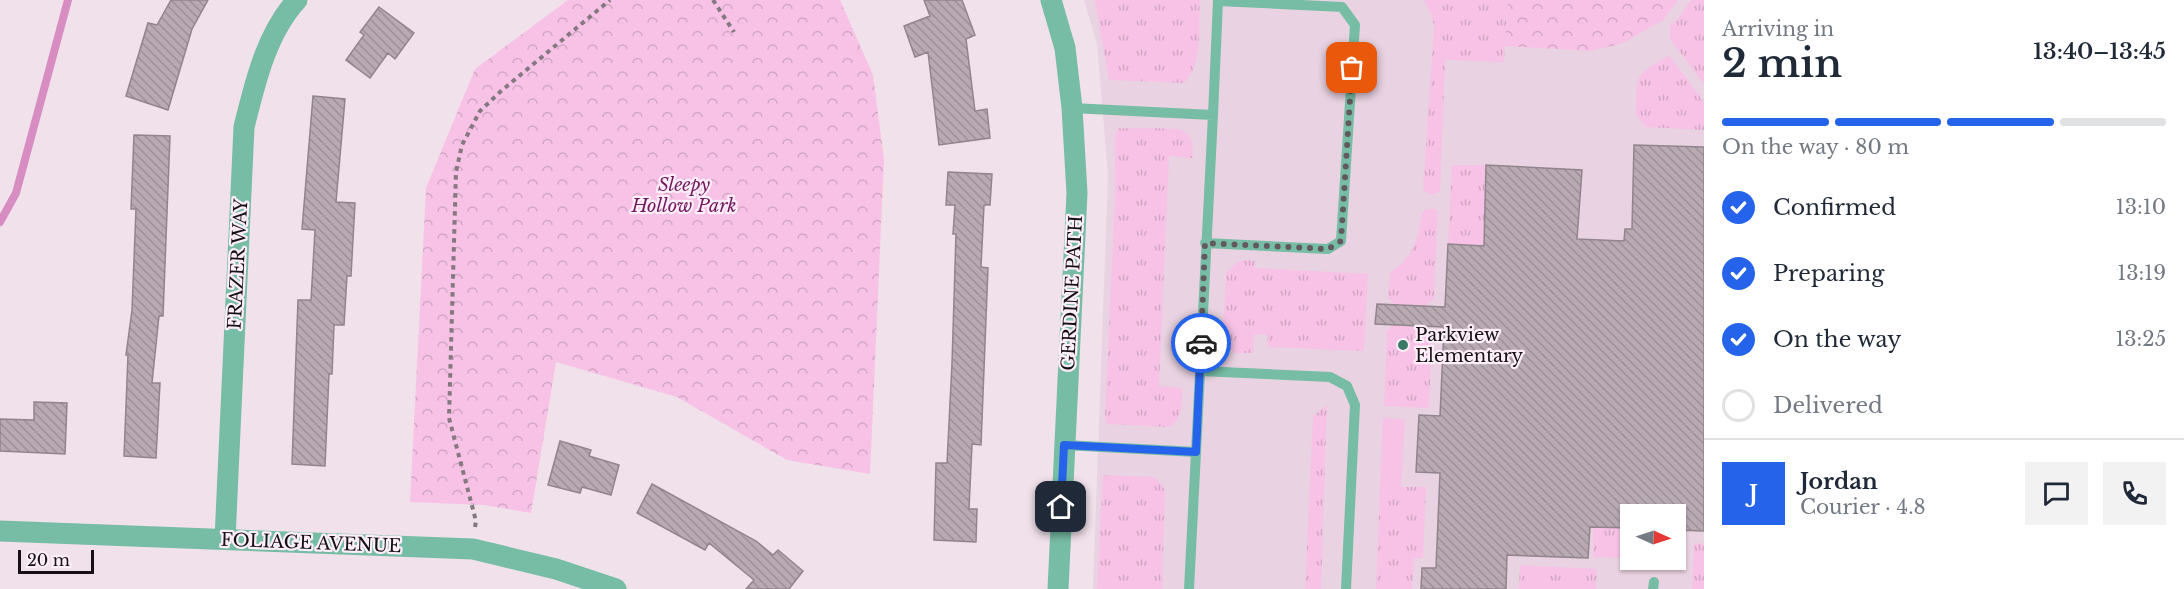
<!DOCTYPE html>
<html lang="en">
<head>
<meta charset="utf-8">
<style>
  :root { --surface:#fff; --page:#f2f2f3; --text:#1f2937; --muted:#747a83; --line:#e0e1e3; --accent:#2563eb }
  body { margin:0; font-family:"Libre Baskerville",serif; background:var(--page); color:var(--text); height:100vh; display:flex; flex-direction:column; font-size:22px; white-space:nowrap }
  * { box-sizing:border-box; margin:0 }
  p { font-size:20px; color:var(--muted) }
  .icon { flex:none; width:33px; height:33px; fill:none; stroke:currentColor; stroke-width:2; stroke-linecap:round; stroke-linejoin:round }
  .map { position:relative; flex:1; overflow:hidden }
  .side { display:flex; flex-direction:column; background:var(--surface); width:480px }
  .side>* { flex:none }
  .needle { width:39px; rotate:93deg }
  .buttons { position:absolute; left:1620px; top:504px; display:grid; gap:12px }
  .buttons a { display:grid; place-items:center; width:66px; height:66px; border-radius:0px; background:var(--surface); box-shadow:0 2px 4px #0004; font-size:30px }
  .scale { position:absolute; left:18px; bottom:15px; width:76px; box-sizing:border-box; padding-left:6px; border:3px solid #151013; border-top:0; font-size:16px; line-height:21px; white-space:nowrap; color:#151013; -webkit-text-stroke:4px #feeef9; paint-order:stroke }
  .pin { position:absolute; display:grid; place-items:center; width:51px; height:51px; color:#fff; margin:-26px; border-radius:12px; box-shadow:0 3px 9px #0006 }
  .courier { position:absolute; display:grid; place-items:center; width:60px; height:60px; margin:-30px; border:4px solid #2563eb; border-radius:50%; background:#fff; color:#222; box-shadow:0 2px 8px #0007 }
  .headline em { font-style:normal; font-weight:600 }
  .headline div { display:flex; flex-direction:column-reverse }
  .headline { display:flex; align-items:center; justify-content:space-between; height:102px; padding:0 18px }
  h1 { font-size:39px; font-weight:600; line-height:45px }
  .bar { display:grid; grid-template-columns:repeat(4,1fr); gap:9px 6px; align-content:center; height:72px; padding:0 18px }
  .bar i { height:8px; border-radius:4px; background:var(--line) }
  .bar .active { background:var(--accent) }
  .bar p { grid-column:span 4 }
  .line { display:flex; align-items:center; gap:15px; padding:0 18px; border-top:2px solid var(--line) }
  .line div { flex:1 }
  .round { display:grid; place-items:center; flex:none; width:63px; height:63px; border-radius:0px; background:var(--page) }
  ol { padding:0 18px; list-style:none }
  li { display:flex; align-items:center; gap:18px; height:66px }
  li p { margin-inline-start:auto }
  li .icon { padding:6px; border-radius:50%; background:var(--accent); color:#fff; stroke-width:4 }
  li:last-child { color:var(--muted) }
  li i { width:33px; height:33px; border:3px solid var(--line); border-radius:50% }
  main { display:flex; flex:1; min-height:0 }
  .map>svg:first-child { display:block }
</style>
</head>
<body>
<main>
<div class="map">
<svg width="1704" height="589" viewBox="0 0 1704 589">
  <defs>
    <pattern id="grass-tufts" width="24" height="20" patternUnits="userSpaceOnUse" patternTransform="scale(1.5)"><rect width="24" height="20" fill="#f7c2e6"/><path d="M3 7l-1-3M5 7V3M7 7l1-3M15 17l-1-3M17 17v-4M19 17l1-3" fill="none" stroke="#d3a6c4"/></pattern>
    <pattern id="park-crowns" width="20" height="18" patternUnits="userSpaceOnUse" patternTransform="scale(1.5)"><rect width="20" height="18" fill="#f7c2e6"/><path d="M2 6a3 3 0 1 1 6 0M12 15a3 3 0 1 1 6 0" fill="none" stroke="#d3a6c4"/></pattern>
    <pattern id="building-back-hatch" width="6" height="6" patternUnits="userSpaceOnUse" patternTransform="scale(1.5)"><rect width="6" height="6" fill="#b8a9b3"/><path d="M-1 5l2 2M0 0l6 6M5-1l2 2" fill="none" stroke="#9d9099"/></pattern>
  </defs>
  <rect width="100%" height="100%" fill="#f1e1eb"/>
  <!-- built -->
  <path fill="#e9d2e1" fill-rule="evenodd" d="M1084,0H1704V589H1093L1108,175L1097,43ZM1630,514H1676V560H1630Z"/>
  <!-- grass -->
  <path fill="url(#grass-tufts)" d="M1095,0H1200C1198,26 1204,63 1184,83L1109,80Z
    M1424,0H1508L1504,62L1445,60L1440,192L1431,195L1423,190L1434,27L1432,16Z
    M1691,0H1704V84L1670,39V25L1677,20Z
    M1669,55L1704,102V130L1646,127L1636,115C1637,73 1633,78 1669,55Z
    M1118,128C1133,129 1167,127 1180,130C1193,134 1194,147 1192,158L1169,156L1159,386L1182,388C1182,404 1184,419 1168,427L1107,424L1105,416L1115,196V135Z
    M1452,165H1486L1484,246L1448,244Z
    M1426,209H1436L1438,212L1434,299L1425,306L1395,305L1388,298L1390,272C1414,257 1418,239 1422,213Z
    M1245,260L1255,261V268L1368,274L1364,351L1267,347L1268,335L1254,334L1253,353H1234L1225,342L1223,333L1226,273L1237,262Z
    M1393,325L1428,326L1432,333L1429,408L1384,406L1387,331Z
    M1327,405L1321,589H1305L1313,416Z
    M1103,475L1153,477L1159,481L1165,490L1162,589H1097Z
    M1380,487H1426L1423,558H1414L1412,589H1376Z
    M1593,527L1630,528V558L1593,557Z
    M1694,543L1704,544V589H1692Z
    M1520,565L1597,569L1596,589H1519Z"/>
  <!-- park -->
  <path fill="url(#park-crowns)" d="M568,0H840L873,75L884,159L870,474L787,460L677,397L556,362L531,513L484,505L410,502L426,188L475,69Z
    M1508,0H1678L1663,20L1623,43L1591,51L1505,46Z"/>
  <!-- garden -->
  <path fill="#f7c2e6" d="M1383,418L1405,419L1401,487H1380Z"/>
  <g fill="none" stroke-linecap="round" stroke-linejoin="round">
    <!-- stream -->
    <path stroke="#d88dc2" stroke-width="8" d="M0,222L16,193L68,0"/>
  </g>
  <!-- building -->
  <path fill="url(#building-back-hatch)" stroke="#92848d" stroke-width="1.5" d="M171,0H208L192,29L168,110L126,96L148,23L157,25Z
    M924,0H962L975,35L966,39L975,111L987,109L990,138L939,145L928,52L915,57L904,26L930,16Z
    M379,7L414,33L395,59L388,53L370,78L346,60L364,35L360,32Z
    M313,96L345,99L336,202L355,203L351,276H347L344,325H334L332,374H329L325,466L292,464L298,300H311L315,230L302,229Z
    M134,135L170,136L163,316H159L152,383H160L156,458L124,456L128,355H126L132,310L136,209H131Z
    M1634,145L1704,147V531L1676,530V514H1630V528L1590,527L1588,558L1507,555L1506,589H1421L1422,568H1436L1440,473L1416,472L1419,415L1440,416L1444,327L1375,324L1377,304L1445,307L1448,244L1484,246L1486,165L1582,170L1577,239L1624,241L1625,229H1632Z
    M948,172L992,174L990,205H984L981,267L988,268L981,445L972,444L969,509H977L976,542L934,540L936,463H947L952,363L956,234H953L955,205H946Z
    M34,402L67,403L65,454L0,451V419L34,420Z
    M560,441L591,450L589,456L619,465L611,495L582,487L580,493L548,485Z
    M652,484L756,541L773,555L778,550L803,571L789,589H746L754,580L709,543L705,550L637,513Z"/>
  <g fill="none" stroke-linecap="round" stroke-linejoin="round">
    <!-- path -->
    <path stroke="#83797f" stroke-width="4" stroke-dasharray="4.5 4.5" stroke-linecap="butt" d="M713,0L734,32
      M475,527L476,521L449,418L456,172L462,145L480,111L500,92L610,0"/>
    <!-- lane -->
    <path stroke="#77bda5" stroke-width="10" d="M1205,243L1328,249L1341,241L1355,25L1342,7L1218,1L1213,115
      M1200,371L1330,377L1347,386L1355,405L1346,589
      M1064,445L1196,452L1213,115L1072,108
      M1189,589L1196,452
      M1653,589L1654,582"/>
    <!-- street -->
    <path stroke="#77bda5" stroke-width="21" d="M1051,0L1065,48L1072,108L1077,193L1058,589
      M0,531L473,549L556,569L616,589
      M225,539L244,127C255,83 266,34 297,0"/>
  </g>
  <g fill="none" stroke-linecap="round" stroke-linejoin="round">
    <!-- done -->
    <path stroke="#62595f" stroke-width="6" stroke-dasharray="0 10.8" d="M1201,343L1205,243L1328,249L1341,241L1352,68"/>
    <!-- route -->
    <path stroke="#2563eb" stroke-width="8" d="M1061,507L1064,445L1196,452L1201,343"/>
  </g>
  <!-- markers -->
  <circle fill="#3b7966" stroke="#feeef9" stroke-width="2" cx="1403" cy="345" r="6"/>
  <g text-anchor="middle" stroke-width="4.5" stroke-linejoin="round" paint-order="stroke">
    <!-- park labels -->
    <g font-size="18" font-style="italic" fill="#71185e" stroke="#feeef9">
      <text x="684" y="191">Sleepy<tspan x="684" dy="21">Hollow Park</tspan></text>
    </g>
    <!-- street labels -->
    <g font-size="18" fill="#151013" stroke="#feeef9">
      <text transform="translate(238 264) rotate(-87)" y="6">FRAZER WAY</text>
      <text transform="translate(1072 293) rotate(-87)" y="6">GERDINE PATH</text>
      <text transform="translate(311 543) rotate(2)" y="6">FOLIAGE AVENUE</text>
    </g>
    <!-- poi labels -->
    <g font-size="18" fill="#151013" stroke="#feeef9" text-anchor="start">
      <text x="1415" y="341">Parkview<tspan x="1415" dy="21">Elementary</tspan></text>
    </g>
  </g>
</svg>
<div class="buttons">
<a><svg class="needle" viewBox="-14 -14 28 28"><path d="M0-13l5 13h-10z" fill="#e53935"/><path d="M0 13l5-13h-10z" fill="#747a83"/></svg></a>
</div>
<div class="scale">20 m</div>
<div class="pin" style="left:1352px;top:68px;background:#ea580c"><svg class="icon" aria-label="bag" viewBox="0 0 24 24"><path d="M5 8h14l-1 12H6zM9 8a3 3 0 0 1 6 0"/></svg></div>
<div class="pin" style="left:1061px;top:507px;background:#1f2937"><svg class="icon" aria-label="home" viewBox="0 0 24 24"><path d="M3 11l9-7 9 7M6 9v11h12V9"/></svg></div>
<div class="courier" style="left:1201px;top:343px"><svg class="icon" aria-label="car" viewBox="0 0 24 24"><path d="M5 17H2v-5l4-1 3-4h7l3 4 3 1v5h-3M9 17h6M6 11h13"/><circle cx="7" cy="17" r="2"/><circle cx="17" cy="17" r="2"/></svg></div>
</div>
<section class="side">
<div class="headline"><div><h1>2 min</h1><p>Arriving in</p></div><em>13:40–13:45</em></div>
<div class="bar"><i class="active"></i><i class="active"></i><i class="active"></i><i></i><p>On the way · 80 m</p></div>
<ol>
<li><svg class="icon" aria-label="check" viewBox="0 0 24 24"><path d="M5 12l5 5 9-10"/></svg>Confirmed<p>13:10</p></li>
<li><svg class="icon" aria-label="check" viewBox="0 0 24 24"><path d="M5 12l5 5 9-10"/></svg>Preparing<p>13:19</p></li>
<li><svg class="icon" aria-label="check" viewBox="0 0 24 24"><path d="M5 12l5 5 9-10"/></svg>On the way<p>13:25</p></li>
<li><i></i>Delivered</li>
</ol>
<div class="line" style="height:108px"><b class="round" style="background:var(--accent);color:#fff">J</b><div><b>Jordan</b><p>Courier · 4.8</p></div><a class="round"><svg class="icon" aria-label="chat" viewBox="0 0 24 24"><path d="M4 5h16v11H9l-5 4z"/></svg></a><a class="round"><svg class="icon" aria-label="phone" viewBox="0 0 24 24"><path d="M5 4h4l2 5-3 2q2 4 5 5l2-3 5 2v4C11 20 4 13 5 4z"/></svg></a></div>
</section>
</main>
</body>
</html>
